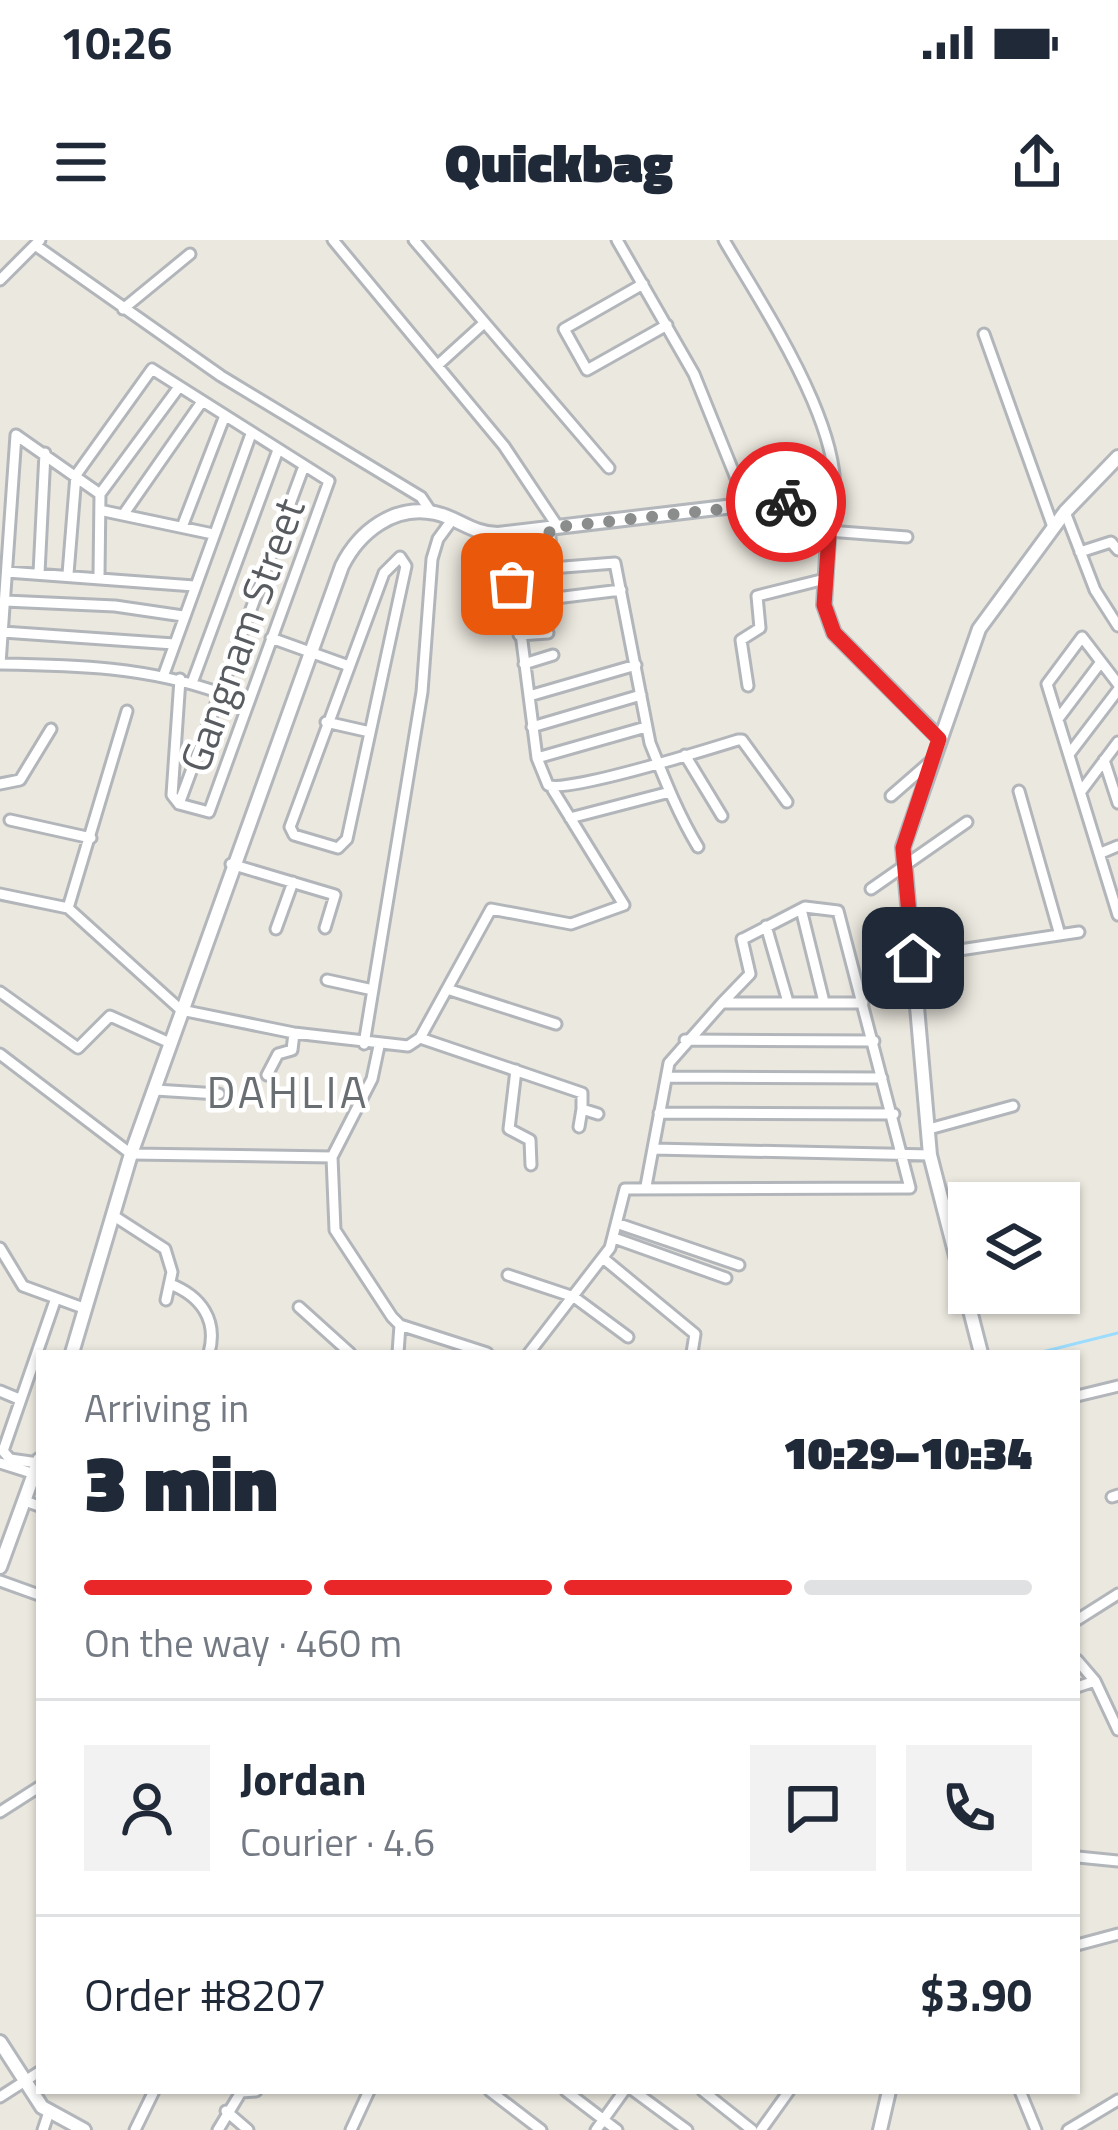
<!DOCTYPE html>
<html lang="en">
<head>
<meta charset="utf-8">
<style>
  :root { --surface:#fff; --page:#f2f2f3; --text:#1f2937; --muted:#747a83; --line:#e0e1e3; --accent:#e92728 }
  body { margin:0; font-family:"Titillium Web",sans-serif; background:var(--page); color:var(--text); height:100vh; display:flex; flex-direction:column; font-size:45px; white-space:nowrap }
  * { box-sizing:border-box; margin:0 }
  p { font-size:39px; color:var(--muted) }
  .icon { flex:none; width:66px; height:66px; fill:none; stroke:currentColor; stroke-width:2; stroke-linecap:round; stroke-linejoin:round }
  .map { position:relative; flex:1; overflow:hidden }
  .sheet { position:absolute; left:36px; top:1110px; width:1044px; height:744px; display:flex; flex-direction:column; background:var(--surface); border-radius:0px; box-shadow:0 3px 9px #0004 }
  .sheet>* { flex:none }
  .controls { position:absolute; left:948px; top:942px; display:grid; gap:24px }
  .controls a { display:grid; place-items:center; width:132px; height:132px; border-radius:0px; background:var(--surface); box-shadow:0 3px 9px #0004; font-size:60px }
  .pin { position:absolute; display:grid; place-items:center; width:102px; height:102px; color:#fff; margin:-51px; border-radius:24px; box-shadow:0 6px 18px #0006 }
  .courier { position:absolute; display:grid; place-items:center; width:120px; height:120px; margin:-60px; border:9px solid #e92728; border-radius:50%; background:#fff; color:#222; box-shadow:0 3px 15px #0007 }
  .summary em { font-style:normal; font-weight:800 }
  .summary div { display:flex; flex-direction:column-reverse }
  .summary { display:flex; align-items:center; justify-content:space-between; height:204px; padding:0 48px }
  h1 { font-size:78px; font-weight:800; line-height:90px }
  .bar { display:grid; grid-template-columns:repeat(4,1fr); gap:18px 12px; align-content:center; height:144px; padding:0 48px }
  .bar i { height:15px; border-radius:9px; background:var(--line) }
  .bar .on { background:var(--accent) }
  .bar p { grid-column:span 4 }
  .line { display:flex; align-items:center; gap:30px; padding:0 48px; border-top:3px solid var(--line) }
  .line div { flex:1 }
  .round { display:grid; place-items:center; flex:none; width:126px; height:126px; border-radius:0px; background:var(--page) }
  .status { display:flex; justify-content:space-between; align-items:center; height:84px; padding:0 60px; background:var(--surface); direction:ltr }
  .status svg { height:33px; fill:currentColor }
  header { display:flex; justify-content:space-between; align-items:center; height:156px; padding:0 48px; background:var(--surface); font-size:54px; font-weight:800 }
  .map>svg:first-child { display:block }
</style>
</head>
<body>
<div class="status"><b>10:26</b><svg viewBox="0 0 49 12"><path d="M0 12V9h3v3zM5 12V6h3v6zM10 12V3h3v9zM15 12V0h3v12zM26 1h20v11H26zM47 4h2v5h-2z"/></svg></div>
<header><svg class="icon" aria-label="menu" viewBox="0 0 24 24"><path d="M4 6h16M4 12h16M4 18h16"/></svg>Quickbag<svg class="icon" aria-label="share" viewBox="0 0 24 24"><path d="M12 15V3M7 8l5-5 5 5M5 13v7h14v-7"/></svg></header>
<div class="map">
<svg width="1118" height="1890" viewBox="0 0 1118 1890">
  <rect width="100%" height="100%" fill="#ebe8df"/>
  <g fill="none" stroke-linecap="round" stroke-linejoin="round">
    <!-- stream -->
    <path stroke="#9bdcff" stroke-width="3" d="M1042,1112L1118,1093"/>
    <!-- street casing -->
    <g stroke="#b2b6ba" stroke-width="15">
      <path id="street" d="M333,0L504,206L558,287
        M414,0L609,228
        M617,0L694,134L746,263
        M724,0C762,66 860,208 829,282
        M35,5L221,136L421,257L431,272
        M0,40L40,0
        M643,44L564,89L587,130L667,85
        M123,69L190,14
        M984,94L1053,287
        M439,124L483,84
        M100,254L179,147
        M104,271L213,294
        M1065,272L1095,350L1118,386
        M123,275L201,163
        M182,287L224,178
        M549,288L553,325
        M828,291L907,297
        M1080,312L1111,302L1118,310
        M400,317L406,326L347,599L338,608L294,595L290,587L384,333Z
        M7,332L194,346
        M39,333L45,213
        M68,334L76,235L152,129L329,241L209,572L179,564L172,555L180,439
        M99,335L100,254L16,195L0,424C77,425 147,427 220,453
        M5,361L115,366L183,376
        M515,363L621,350
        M3,392L174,404
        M519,395L548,393
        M271,398L349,426
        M524,424L553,415
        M164,434L251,194
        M192,443L278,210
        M1118,444L1082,397L1047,444L1118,675
        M748,446L741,400L760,388L757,356L825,339
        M529,456L636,425
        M127,471L68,668L181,770L294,793L408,806L420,798L491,669L571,684L624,665L553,550
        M1058,479L1101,422
        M326,482L370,492
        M532,487L641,455
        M1070,513L1118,450
        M685,515L722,576
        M537,518L646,487
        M1104,520L1118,563
        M0,544L20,540L51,489
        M1082,550L1118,502
        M1019,551L1060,695
        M891,556L931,521
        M179,564L304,226
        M570,578L670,552
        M10,580L91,598
        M698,607C678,574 664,538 650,503L615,323L513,331L537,518L548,545C565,554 709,509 738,500H742L787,562
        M1101,613L1118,606
        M231,624L335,655L325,688
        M871,649L967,582
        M0,654L68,668
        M801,669L824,762
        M766,686L788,762
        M276,689L293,642
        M913,717L1079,692
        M327,740L373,750
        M447,749L556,784
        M0,752L78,808L110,776L170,803
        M722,763L750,734L742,699
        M420,798L582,853V869L598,874
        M685,800L874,801
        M364,804L422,452L432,319L438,299L452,280
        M0,814L131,914L332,917L335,990L392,1077L400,1085L487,1113
        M516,830L509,889L530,900L531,925
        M267,835L278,814L292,810L294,793
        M668,837L882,838
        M155,850L219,854
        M659,873L894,874
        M579,887L582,869
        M929,889L1013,866
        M653,909L930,915
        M332,917L372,839L379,806
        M646,946L669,823L722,763H863
        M114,976L165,1009L172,1032L166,1060
        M619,984L739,1025
        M614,998L726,1038
        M0,1008L23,1046L86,1069
        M603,1018L695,1094L692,1113
        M508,1035L574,1057L628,1097
        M170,1044C201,1056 218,1080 209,1113
        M299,1067L350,1113
        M398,1113L400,1085
        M529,1113L610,1008L625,949L910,948L838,671L805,667L743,699
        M0,1151L19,1159
        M1077,1156L1118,1146
        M0,1223L35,1234
        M38,1223L10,1219L3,1211L56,1058
        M1112,1257L1118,1255
        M25,1261L39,1266
        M0,1341L39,1355
        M1077,1380L1118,1354
        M1077,1420L1095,1441L1077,1447
        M1095,1441L1118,1490
        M0,1572L39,1547
        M1078,1617L1118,1621
        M1077,1705L1118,1694
        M490,1851L541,1890
        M566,1851L617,1890
        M634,1851L687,1890
        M703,1851L752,1890
        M1020,1851L1036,1890
        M0,1857L39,1832
        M226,1871L248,1890
        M43,1890L49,1872
        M135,1890L154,1851
        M218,1890L241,1852L256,1851
        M351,1890L369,1851
        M596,1890L624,1851
        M761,1890L789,1851
        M1068,1890L1118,1860"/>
    </g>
    <!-- secondary casing -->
    <g stroke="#b3b7bc" stroke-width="18">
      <path id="secondary" d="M72,1113L131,914L342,326C359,292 394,264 435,273C458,278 473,294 498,294L776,261L802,266L829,282L824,365L834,393L939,498
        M981,1113L930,915L903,607L979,389L1065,272L1118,217
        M0,1327L39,1220
        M0,1802L42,1867L84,1890
        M880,1890L889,1851"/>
    </g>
    <!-- street -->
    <use href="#street" stroke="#fff" stroke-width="9"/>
    <!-- secondary -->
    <use href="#secondary" stroke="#fff" stroke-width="12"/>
  </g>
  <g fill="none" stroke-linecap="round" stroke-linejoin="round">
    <!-- done -->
    <path stroke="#8b8d8c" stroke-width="12" stroke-dasharray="0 21.6" d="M512,344L513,331L553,325L549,288L786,262"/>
    <!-- route -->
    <path stroke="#e92728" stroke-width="15" d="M786,262L830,282L824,365L834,393L939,499L903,608L913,718"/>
  </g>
  <g text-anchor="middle" stroke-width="9" stroke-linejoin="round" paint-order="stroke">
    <!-- street labels -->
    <g font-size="42" fill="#585c60" stroke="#fff">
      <text transform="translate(242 395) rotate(-70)" y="15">Gangnam Street</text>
    </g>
    <!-- neighbourhood labels -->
    <g font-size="45" letter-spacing="3" fill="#696e72" stroke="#fff">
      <text x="288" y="868">DAHLIA</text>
    </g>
  </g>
</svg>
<div class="controls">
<a><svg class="icon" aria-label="layers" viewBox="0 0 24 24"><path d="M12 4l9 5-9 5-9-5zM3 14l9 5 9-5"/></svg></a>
</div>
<div class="pin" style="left:512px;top:344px;background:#ea580c"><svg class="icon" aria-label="bag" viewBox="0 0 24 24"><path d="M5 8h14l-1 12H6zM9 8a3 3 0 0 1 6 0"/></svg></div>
<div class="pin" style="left:913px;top:718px;background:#1f2937"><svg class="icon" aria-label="home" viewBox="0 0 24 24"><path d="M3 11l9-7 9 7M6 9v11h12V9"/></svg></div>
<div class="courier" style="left:786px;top:262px"><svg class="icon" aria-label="bike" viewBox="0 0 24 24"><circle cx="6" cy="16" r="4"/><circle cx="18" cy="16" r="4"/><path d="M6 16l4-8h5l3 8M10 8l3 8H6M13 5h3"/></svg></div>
<section class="sheet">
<div class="summary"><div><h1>3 min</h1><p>Arriving in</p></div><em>10:29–10:34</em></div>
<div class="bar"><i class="on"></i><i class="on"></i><i class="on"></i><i></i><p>On the way · 460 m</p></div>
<div class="line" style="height:216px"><a class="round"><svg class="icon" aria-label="person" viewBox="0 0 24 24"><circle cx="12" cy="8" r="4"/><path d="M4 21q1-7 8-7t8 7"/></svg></a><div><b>Jordan</b><p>Courier · 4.6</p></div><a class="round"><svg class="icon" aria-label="chat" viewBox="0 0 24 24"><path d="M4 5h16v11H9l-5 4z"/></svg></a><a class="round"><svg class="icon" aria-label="phone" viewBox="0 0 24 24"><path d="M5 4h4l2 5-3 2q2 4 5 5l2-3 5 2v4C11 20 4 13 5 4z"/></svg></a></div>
<div class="line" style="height:156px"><div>Order #8207</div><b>$3.90</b></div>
</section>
</div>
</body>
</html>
